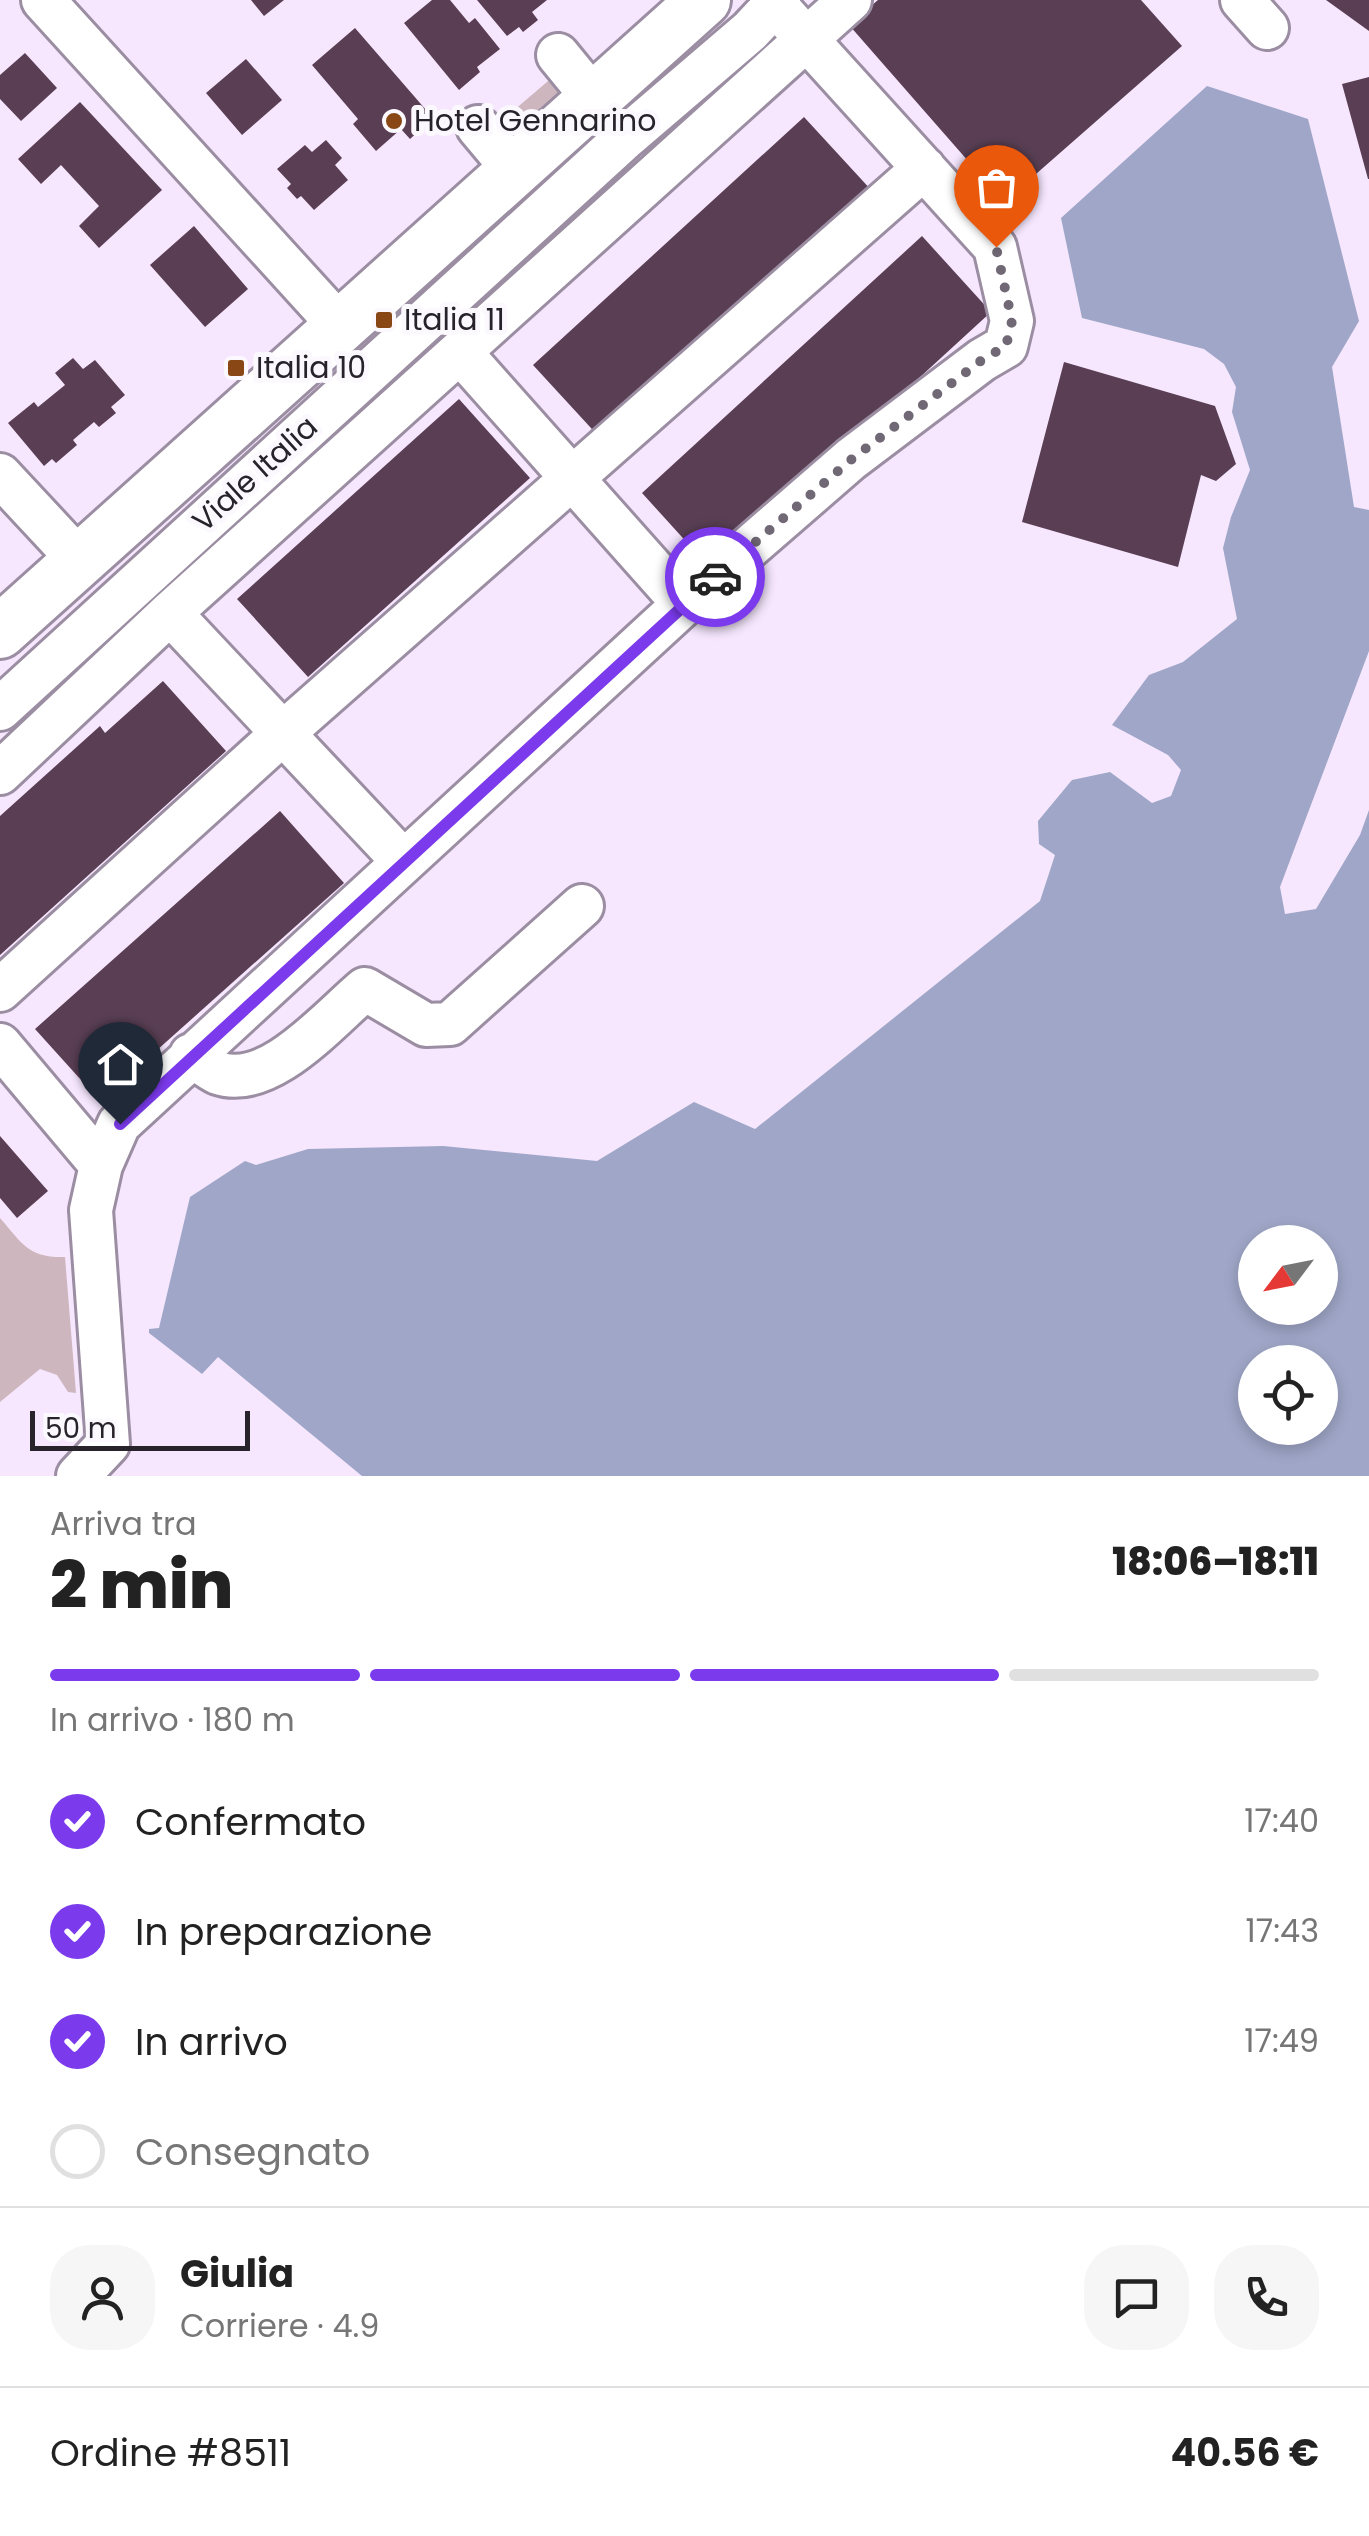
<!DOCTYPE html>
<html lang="it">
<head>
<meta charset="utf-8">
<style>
  :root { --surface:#fff; --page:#f6f6f6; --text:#222; --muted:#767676; --line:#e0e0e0; --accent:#7c3aed }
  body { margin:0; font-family:Poppins,sans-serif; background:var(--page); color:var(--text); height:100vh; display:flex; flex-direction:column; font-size:38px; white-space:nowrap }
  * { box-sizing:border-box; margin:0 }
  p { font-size:32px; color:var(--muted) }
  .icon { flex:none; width:55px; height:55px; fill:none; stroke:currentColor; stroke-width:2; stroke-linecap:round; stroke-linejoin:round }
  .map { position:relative; height:1476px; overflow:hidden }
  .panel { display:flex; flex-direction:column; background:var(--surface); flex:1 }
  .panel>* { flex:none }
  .needle { width:65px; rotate:238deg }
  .buttons { position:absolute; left:1238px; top:1225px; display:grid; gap:20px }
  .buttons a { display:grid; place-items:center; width:100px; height:100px; border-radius:50%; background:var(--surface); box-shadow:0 5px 15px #0003; font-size:50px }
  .scale { position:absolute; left:30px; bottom:25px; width:220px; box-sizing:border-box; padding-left:10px; border:5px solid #28232b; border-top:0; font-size:28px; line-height:35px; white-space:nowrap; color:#28232b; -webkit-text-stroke:8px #fcf9fe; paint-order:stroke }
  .pin { position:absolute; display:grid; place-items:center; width:85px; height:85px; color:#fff; margin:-102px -42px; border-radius:50% 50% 50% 0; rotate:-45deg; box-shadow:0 0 10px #0007 }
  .pin .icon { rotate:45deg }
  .courier { position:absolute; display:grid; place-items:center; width:100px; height:100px; margin:-50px; border:8px solid #7c3aed; border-radius:50%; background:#fff; color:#222; box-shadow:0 2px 12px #0007 }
  .summary em { font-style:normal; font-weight:800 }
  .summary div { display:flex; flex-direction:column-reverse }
  .summary { display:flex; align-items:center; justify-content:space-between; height:170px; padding:0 50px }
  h1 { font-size:65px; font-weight:800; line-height:75px }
  .bar { display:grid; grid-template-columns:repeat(4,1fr); gap:15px 10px; align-content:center; height:120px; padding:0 50px }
  .bar i { height:12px; border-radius:8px; background:var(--line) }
  .bar .current { background:var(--accent) }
  .bar p { grid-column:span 4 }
  .line { display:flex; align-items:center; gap:25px; padding:0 50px; border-top:2px solid var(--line) }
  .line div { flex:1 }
  .round { display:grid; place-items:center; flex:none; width:105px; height:105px; border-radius:40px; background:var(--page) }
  ol { padding:0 50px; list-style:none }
  li { display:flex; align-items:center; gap:30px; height:110px }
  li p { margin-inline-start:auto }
  li .icon { padding:10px; border-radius:50%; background:var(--accent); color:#fff; stroke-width:4 }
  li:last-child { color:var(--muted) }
  li i { width:55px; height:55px; border:5px solid var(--line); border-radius:50% }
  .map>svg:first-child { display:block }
</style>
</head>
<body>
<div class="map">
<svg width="1369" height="1476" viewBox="0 0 1369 1476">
  <rect width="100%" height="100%" fill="#f6e7fe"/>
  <!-- green -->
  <path fill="#ceb6be" d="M561,70L572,82L504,141L493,128Z
    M0,1218C23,1244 28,1258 65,1257L76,1393L68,1392L57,1375L40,1369L0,1402Z"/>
  <!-- water -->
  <path fill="#9fa6c7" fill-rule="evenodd" d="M1207,86L1308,119L1359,321L1332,367L1354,507L1369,510V651L1280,887L1285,914L1316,909L1360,835L1369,810V1476H362L218,1357L202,1374L149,1333V1329L159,1328L190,1197L245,1161L256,1165L308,1149L443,1146L597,1161L694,1102L755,1129L1040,901L1055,855L1039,844L1038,821L1072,780L1110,772L1152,803L1171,796L1181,770L1168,755L1112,725L1149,675L1183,662L1237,619L1223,548L1231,517L1250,470L1232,412L1236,387L1224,364L1204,349L1082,318L1061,218ZM1255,1242H1320V1308H1255ZM1255,1362H1320V1428H1255Z"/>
  <!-- building -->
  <path fill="#5a3f54" d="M251,0H284L264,16Z
    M432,0H450L469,23L475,18L500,49L477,67L480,72L459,90L404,23Z
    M477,0H547L532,12L538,20L523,32L519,27L507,36Z
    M878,0H1141L1182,46L1004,202L849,25Z
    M1326,0H1369V31Z
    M355,28L433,118L410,139L401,129L376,151L353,124L358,119L312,65Z
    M25,53L57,88L21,121L0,99V75Z
    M246,59L282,100L242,135L206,93Z
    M1369,77V179H1368L1342,84Z
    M80,102L162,190L99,248L79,226L99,206L61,165L41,184L18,159Z
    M804,117L873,192L602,440L533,365Z
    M326,140L342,158L335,165L348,180L314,210L301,196L297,199L287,188L291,184L277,169L305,145L312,152Z
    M194,226L248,289L205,327L150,265Z
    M922,236L991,312L711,569L642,493Z
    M73,358L83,369L95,360L125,395L111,407L116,413L99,427L94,422L73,440L77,445L56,463L52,459L44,466L8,423L34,402L38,407L65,385L55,373Z
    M1064,362L1215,406L1236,464L1216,481L1201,475L1178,567L1022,522Z
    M459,399L530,478L308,677L237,599Z
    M163,681L226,751L0,955V816L100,726L105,733Z
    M280,811L344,883L100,1101L35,1029Z
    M0,1136L48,1191L17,1218L0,1198Z"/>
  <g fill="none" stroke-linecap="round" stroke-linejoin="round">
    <!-- minor casing -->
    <g stroke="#9b8da2" stroke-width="48">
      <path id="minor" d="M43,0L339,325
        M1242,0L1267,28
        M558,55L594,99
        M478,127L514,170
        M460,352L684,604
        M0,475L80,561
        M170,613L403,861
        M0,709L625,138L750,31L779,0
        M0,773L170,613L850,0
        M0,990L283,733L924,168
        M0,1045L101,1165
        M191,1055C200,1061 209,1069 218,1073C269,1091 329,1019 365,989L426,1025L450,1024L582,906
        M78,1476L108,1444L91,1210L101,1165L119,1124L684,604L851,459L982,360L1006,346L1012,321L995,247L771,0"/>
    </g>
    <!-- major casing -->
    <g stroke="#9b8da2" stroke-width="58">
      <path id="major" d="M0,632L704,0"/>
    </g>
    <!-- minor -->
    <use href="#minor" stroke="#fff" stroke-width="42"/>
    <!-- major -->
    <use href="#major" stroke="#fff" stroke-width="52"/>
  </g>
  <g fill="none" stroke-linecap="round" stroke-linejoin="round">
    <!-- done -->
    <path stroke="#706875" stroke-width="10" stroke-dasharray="0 18" d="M715,577L852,459L982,360L1006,346L1012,321L996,247"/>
    <!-- route -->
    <path stroke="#7c3aed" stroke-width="12" d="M120,1124L715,577"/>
  </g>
  <!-- markers -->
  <g fill="#884714" stroke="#fcf9fe" stroke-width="4">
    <circle cx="394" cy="121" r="10"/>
    <rect x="374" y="310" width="20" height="20" rx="5"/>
    <rect x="226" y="358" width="20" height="20" rx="5"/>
  </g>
  <g text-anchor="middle" stroke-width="10" stroke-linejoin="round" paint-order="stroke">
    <!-- poi labels -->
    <g font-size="30" fill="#28232b" stroke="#fcf9fe" text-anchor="start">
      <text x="414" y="131">Hotel Gennarino</text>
      <text x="404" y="330">Italia 11</text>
      <text x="256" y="378">Italia 10</text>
    </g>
    <!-- street labels -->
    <g font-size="30" fill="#28232b" stroke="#fcf9fe">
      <text transform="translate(255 474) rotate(-42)" y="10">Viale Italia</text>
    </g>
  </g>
</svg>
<div class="buttons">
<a><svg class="needle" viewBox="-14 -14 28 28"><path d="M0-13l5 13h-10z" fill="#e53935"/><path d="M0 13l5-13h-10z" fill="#767676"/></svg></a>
<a><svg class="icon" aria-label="locate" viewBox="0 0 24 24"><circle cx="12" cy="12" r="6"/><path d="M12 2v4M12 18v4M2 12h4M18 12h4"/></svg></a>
</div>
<div class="scale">50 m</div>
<div class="pin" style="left:996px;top:247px;background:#ea580c"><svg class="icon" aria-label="bag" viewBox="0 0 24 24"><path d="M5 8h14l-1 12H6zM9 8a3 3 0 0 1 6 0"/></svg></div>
<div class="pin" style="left:120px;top:1124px;background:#1f2937"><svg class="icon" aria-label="home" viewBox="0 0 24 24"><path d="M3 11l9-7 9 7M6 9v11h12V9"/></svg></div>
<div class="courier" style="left:715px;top:577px"><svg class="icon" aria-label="car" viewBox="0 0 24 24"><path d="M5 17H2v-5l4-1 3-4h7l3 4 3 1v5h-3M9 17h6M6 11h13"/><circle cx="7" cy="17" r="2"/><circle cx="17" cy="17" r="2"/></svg></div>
</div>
<section class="panel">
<div class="summary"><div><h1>2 min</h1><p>Arriva tra</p></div><em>18:06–18:11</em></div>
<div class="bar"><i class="current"></i><i class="current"></i><i class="current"></i><i></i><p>In arrivo · 180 m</p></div>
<ol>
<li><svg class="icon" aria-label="check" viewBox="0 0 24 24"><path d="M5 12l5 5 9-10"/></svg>Confermato<p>17:40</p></li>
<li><svg class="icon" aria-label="check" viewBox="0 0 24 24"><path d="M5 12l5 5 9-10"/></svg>In preparazione<p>17:43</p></li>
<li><svg class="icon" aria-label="check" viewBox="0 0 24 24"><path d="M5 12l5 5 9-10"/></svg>In arrivo<p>17:49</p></li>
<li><i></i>Consegnato</li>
</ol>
<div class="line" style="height:180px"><a class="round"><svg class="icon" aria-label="person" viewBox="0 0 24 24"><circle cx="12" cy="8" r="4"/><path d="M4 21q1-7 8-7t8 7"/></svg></a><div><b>Giulia</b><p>Corriere · 4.9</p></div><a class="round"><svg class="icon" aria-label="chat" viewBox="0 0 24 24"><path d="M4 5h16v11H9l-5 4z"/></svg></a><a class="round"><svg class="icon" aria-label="phone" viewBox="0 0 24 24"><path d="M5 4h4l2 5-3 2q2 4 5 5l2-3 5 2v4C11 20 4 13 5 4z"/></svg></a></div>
<div class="line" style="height:130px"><div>Ordine #8511</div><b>40.56 €</b></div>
</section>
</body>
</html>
